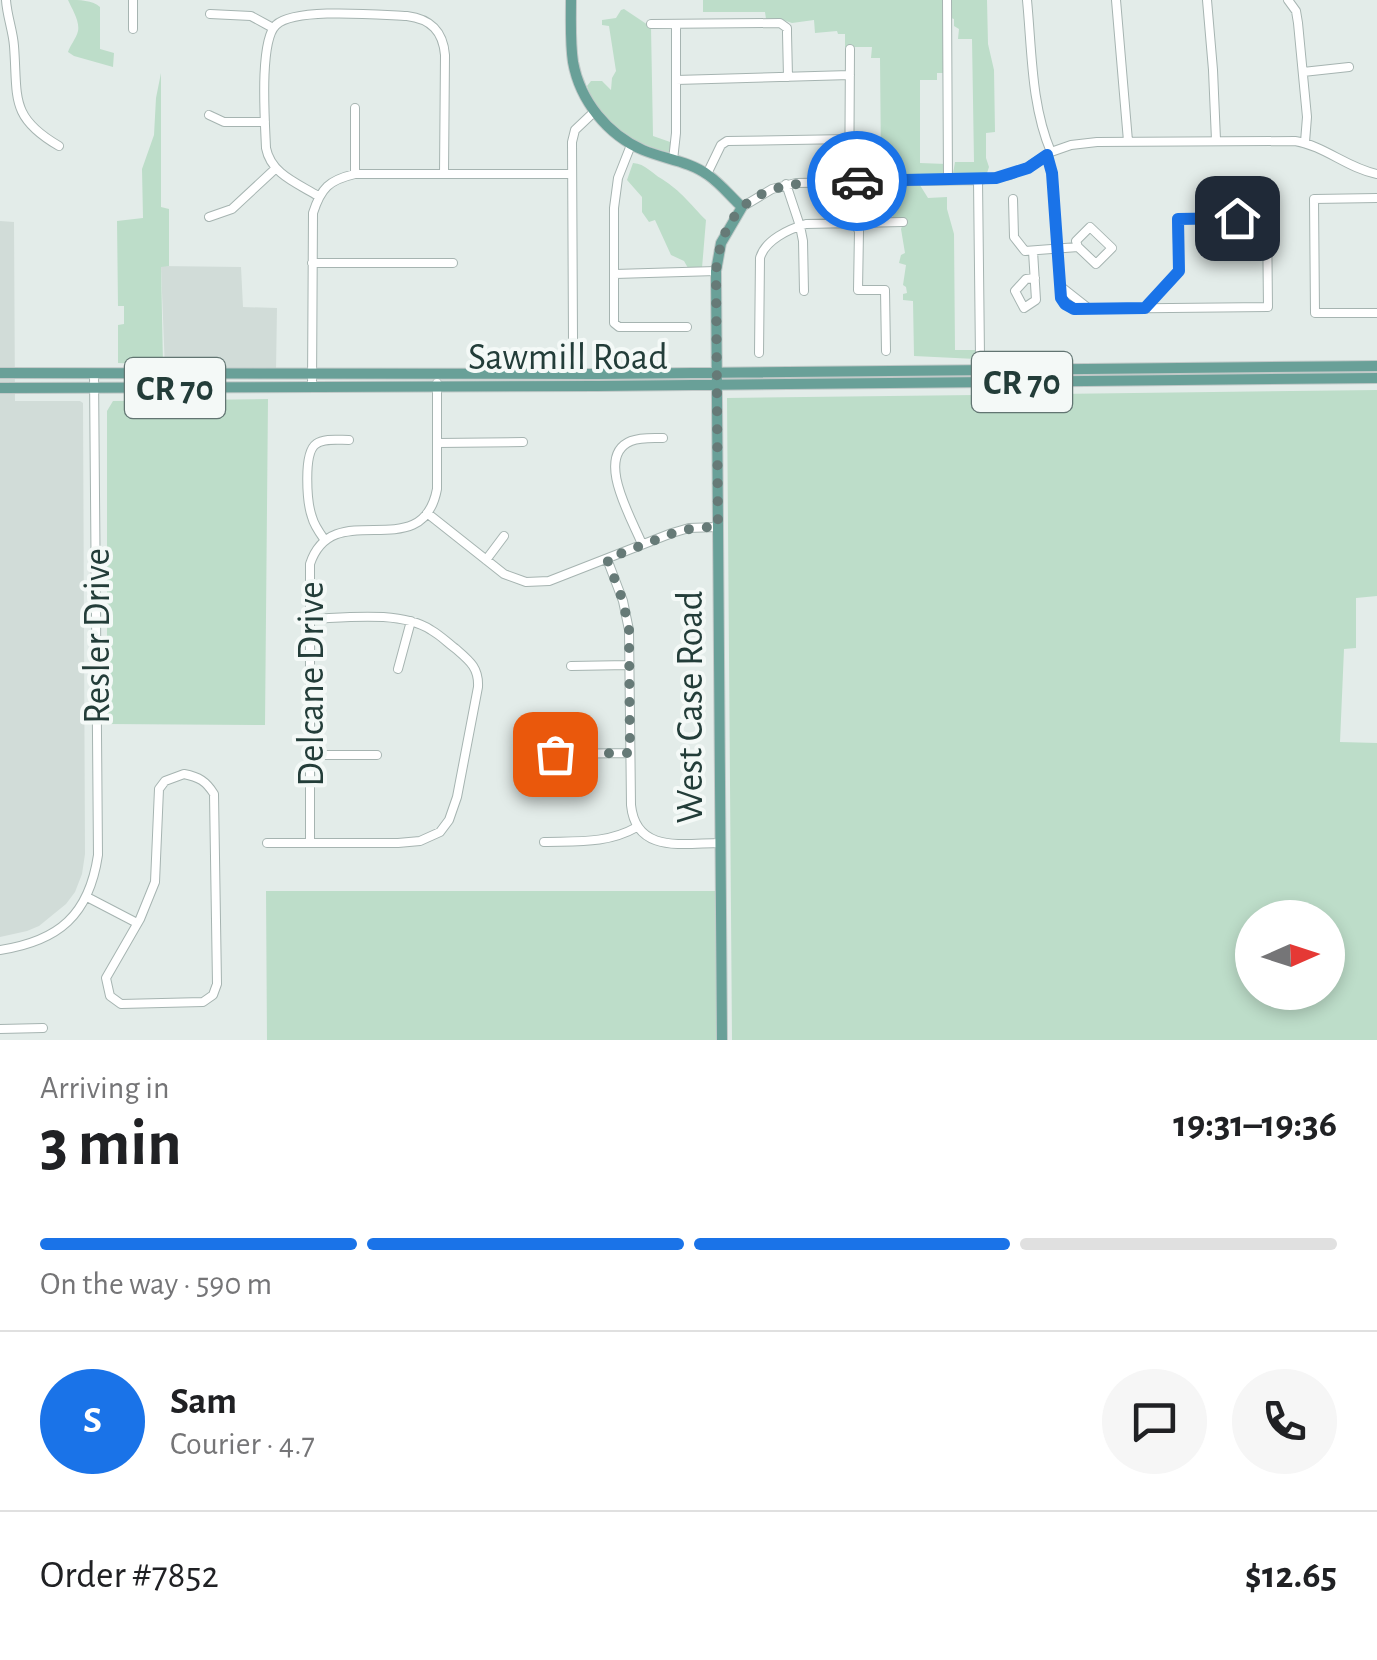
<!DOCTYPE html>
<html lang="en">
<head>
<meta charset="utf-8">
<style>
  :root { --surface:#fff; --page:#f6f6f6; --text:#202124; --muted:#757577; --line:#e0e0e0; --accent:#1a73e8 }
  body { margin:0; font-family:"Alegreya Sans",sans-serif; background:var(--page); color:var(--text); height:100vh; display:flex; flex-direction:column; font-size:38px; white-space:nowrap }
  * { box-sizing:border-box; margin:0 }
  p { font-size:32px; color:var(--muted) }
  .icon { flex:none; width:55px; height:55px; fill:none; stroke:currentColor; stroke-width:2; stroke-linecap:round; stroke-linejoin:round }
  .map { position:relative; height:1040px; overflow:hidden }
  .sheet { display:flex; flex-direction:column; background:var(--surface); flex:1 }
  .sheet>* { flex:none }
  .needle { width:65px; rotate:87deg }
  .buttons { position:absolute; left:1235px; top:900px; display:grid; gap:20px }
  .buttons a { display:grid; place-items:center; width:110px; height:110px; border-radius:50%; background:var(--surface); box-shadow:0 5px 15px #0003; font-size:50px }
  .pin { position:absolute; display:grid; place-items:center; width:85px; height:85px; color:#fff; margin:-42px; border-radius:20px; box-shadow:0 5px 15px #0006 }
  .courier { position:absolute; display:grid; place-items:center; width:100px; height:100px; margin:-50px; border:8px solid #1a73e8; border-radius:50%; background:#fff; color:#222; box-shadow:0 2px 12px #0007 }
  .summary em { font-style:normal; font-weight:700 }
  .summary div { display:flex; flex-direction:column-reverse }
  .summary { display:flex; align-items:center; justify-content:space-between; height:170px; padding:0 40px }
  h1 { font-size:65px; font-weight:700; line-height:75px }
  .bar { display:grid; grid-template-columns:repeat(4,1fr); gap:15px 10px; align-content:center; height:120px; padding:0 40px }
  .bar i { height:12px; border-radius:8px; background:var(--line) }
  .bar .on { background:var(--accent) }
  .bar p { grid-column:span 4 }
  .line { display:flex; align-items:center; gap:25px; padding:0 40px; border-top:2px solid var(--line) }
  .line div { flex:1 }
  .round { display:grid; place-items:center; flex:none; width:105px; height:105px; border-radius:52px; background:var(--page) }
  .map>svg:first-child { display:block }
</style>
</head>
<body>
<div class="map">
<svg width="1377" height="1040" viewBox="0 0 1377 1040">
  <rect width="100%" height="100%" fill="#e3ece9"/>
  <!-- built -->
  <path fill="#d1dcd8" d="M0,221L14,222L15,401H80L83,403L85,854L82,874L75,892L66,904L39,926L27,931L0,937Z
    M161,266L241,267L243,307L277,308L276,371L165,370Z"/>
  <!-- green -->
  <path fill="#bdddc9" fill-rule="evenodd" d="M68,0C79,0 93,0 100,7V49L114,53L113,67L74,56L68,52C70,45 76,39 78,31C80,21 72,9 68,0Z
    M703,0H943L944,73H937V80H920V163L946,164V177L853,178L854,166L881,164L880,58H871L872,47H845V34H838L837,31L815,33L814,20L792,23L780,19H766L765,12H703Z
    M951,0H987L988,44L994,70L995,132L986,133V158L989,167L987,173L983,174H953L955,162H974L972,39H958L959,29L954,26V19L951,18Z
    M624,9L651,27L653,136L673,143L672,153C633,144 601,125 587,86L591,81H602L611,90L612,78L616,71L609,26L602,25V20L616,18L621,10Z
    M161,73V207L169,209V266L161,267L163,365L118,363V325L124,324V306H118L117,221L143,218L142,169L154,135L156,98Z
    M633,163C646,164 651,173 662,179C682,192 689,203 706,220L702,268H688L684,261L671,255L655,220L649,222L642,212V197L627,180Z
    M918,182L928,198L947,197V209L954,234L955,350H975L976,359L914,356L913,301L903,300V294L907,293L906,287L903,285L906,265L899,263L901,255L905,253L901,229L904,221L892,218L906,184Z
    M1377,390V596L1356,598V648L1344,649L1340,742L1377,743V1040H732L727,398ZM1252,918H1328V992H1252Z
    M268,399L265,725L107,724V411L113,401Z
    M266,891H718L719,1040H267Z"/>
  <g fill="none" stroke-linecap="round" stroke-linejoin="round">
    <!-- minor casing -->
    <g stroke="#a6b4b1" stroke-width="10">
      <path id="minor" d="M6,0C7,16 13,31 14,46C18,97 9,117 59,146
        M133,0V29
        M947,0L948,180
        M1027,0C1032,51 1031,105 1051,152
        M1116,0L1128,141
        M1207,0L1213,70L1216,140
        M1288,0L1296,11L1298,23L1307,117L1305,142
        M210,14L251,16L273,28
        M651,24L780,23L787,28V33L788,77
        M850,49L849,214L859,231L858,290H885L886,351
        M1303,72L1349,67
        M676,80L850,75
        M355,108V174
        M209,115L224,122H265
        M631,145L618,178L614,208V323L619,327H687
        M1047,155L1052,173L1061,298L1065,304L1074,309L1268,307L1267,217L1177,219L1179,271L1145,308
        M673,160L676,133V24
        M707,174L721,145L727,141L850,139
        M978,180L980,357
        M786,184L800,226L803,241L804,291
        M318,196C297,183 271,174 266,148C265,122 259,41 276,25C295,7 380,15 407,16C431,19 443,31 445,55L444,174
        M1377,198L1314,199L1315,313H1377
        M1013,199L1014,237L1025,251L1078,247
        M742,207L772,189L796,183L978,180L1010,175L1028,167L1051,152L1071,145L1097,142L1295,141C1325,146 1347,168 1377,174
        M209,217L232,209L275,169
        M1090,227L1112,248L1096,264L1078,247L1076,241Z
        M1033,251L1036,300L1024,308L1015,291L1026,279L1035,278
        M312,263H453
        M615,274L716,271
        M1060,286L1088,308
        M573,339L572,142L575,130L594,112
        M759,353L760,258C765,240 789,229 806,224L903,222
        M312,387L313,213C321,188 329,180 355,174H572
        M438,443L523,442
        M427,513L504,574L526,582L549,581L672,533L689,528L717,527
        M324,539C319,532 314,525 312,517C307,503 303,453 316,444C324,438 338,440 349,440
        M642,544C632,519 594,456 631,441C641,437 653,438 663,438
        M607,559L623,601L629,630L631,805C636,854 683,843 720,843
        M486,560L504,536
        M571,666L629,665
        M398,669L411,621
        M555,754L630,753
        M309,755H377
        M184,774C199,777 206,781 214,794L217,984L213,995L203,1002L121,1004L110,996L106,978L140,919L155,882L159,789L165,781Z
        M544,842C577,841 607,844 637,827
        M267,843H398L420,841L440,832L449,820L457,797L478,687C479,668 470,661 456,649C448,643 440,635 431,630C400,610 344,618 308,619
        M310,843V564C333,494 422,568 437,489V383
        M87,897L137,923
        M0,950C59,941 89,915 98,855L94,374
        M0,1029L43,1028"/>
    </g>
    <!-- major casing -->
    <g stroke="#c1c9c8" stroke-width="12">
      <path id="major" d="M571,0C571,20 570,42 573,62C580,101 608,135 643,150C664,159 689,161 708,175C721,184 731,197 742,207L721,243L716,271L722,1040
        M0,373L597,374L1377,366
        M0,388L597,386L1377,378"/>
    </g>
    <!-- minor -->
    <use href="#minor" stroke="#fff" stroke-width="8"/>
    <!-- major -->
    <use href="#major" stroke="#69a098" stroke-width="10"/>
  </g>
  <g fill="none" stroke-linecap="round" stroke-linejoin="round">
    <!-- done -->
    <path stroke="#667a77" stroke-width="10" stroke-dasharray="0 18" d="M555,754L630,753L629,630L623,601L607,559L681,530L718,526L716,271C725,184 786,181 857,181"/>
    <!-- route -->
    <path stroke="#1a73e8" stroke-width="12" d="M857,181L996,178L1028,168L1047,155L1052,173L1061,298L1065,304L1074,309L1145,308L1179,271L1178,219L1237,218"/>
  </g>
  <g text-anchor="middle" stroke-width="8" stroke-linejoin="round" paint-order="stroke">
    <!-- shield labels -->
    <g fill="#f4f9f7" stroke="#627572" stroke-width="2.5">
      <rect x="972" y="352" width="100" height="60" rx="8"/>
      <rect x="125" y="358" width="100" height="60" rx="8"/>
    </g>
    <g font-size="35" font-weight="bold" fill="#233d39">
      <text x="1022" y="394">CR 70</text>
      <text x="175" y="400">CR 70</text>
    </g>
    <!-- street labels -->
    <g font-size="38" fill="#233d39" stroke="#f4f9f7">
      <text x="568" y="369">Sawmill Road</text>
      <text transform="translate(96 636) rotate(-90)" y="13">Resler Drive</text>
      <text transform="translate(310 684) rotate(-90)" y="13">Delcane Drive</text>
      <text transform="translate(689 707) rotate(-90)" y="13">West Case Road</text>
    </g>
  </g>
</svg>
<div class="buttons">
<a><svg class="needle" viewBox="-14 -14 28 28"><path d="M0-13l5 13h-10z" fill="#e53935"/><path d="M0 13l5-13h-10z" fill="#757577"/></svg></a>
</div>
<div class="pin" style="left:555px;top:754px;background:#ea580c"><svg class="icon" aria-label="bag" viewBox="0 0 24 24"><path d="M5 8h14l-1 12H6zM9 8a3 3 0 0 1 6 0"/></svg></div>
<div class="pin" style="left:1237px;top:218px;background:#1f2937"><svg class="icon" aria-label="home" viewBox="0 0 24 24"><path d="M3 11l9-7 9 7M6 9v11h12V9"/></svg></div>
<div class="courier" style="left:857px;top:181px"><svg class="icon" aria-label="car" viewBox="0 0 24 24"><path d="M5 17H2v-5l4-1 3-4h7l3 4 3 1v5h-3M9 17h6M6 11h13"/><circle cx="7" cy="17" r="2"/><circle cx="17" cy="17" r="2"/></svg></div>
</div>
<section class="sheet">
<div class="summary"><div><h1>3 min</h1><p>Arriving in</p></div><em>19:31–19:36</em></div>
<div class="bar"><i class="on"></i><i class="on"></i><i class="on"></i><i></i><p>On the way · 590 m</p></div>
<div class="line" style="height:180px"><b class="round" style="background:var(--accent);color:#fff">S</b><div><b>Sam</b><p>Courier · 4.7</p></div><a class="round"><svg class="icon" aria-label="chat" viewBox="0 0 24 24"><path d="M4 5h16v11H9l-5 4z"/></svg></a><a class="round"><svg class="icon" aria-label="phone" viewBox="0 0 24 24"><path d="M5 4h4l2 5-3 2q2 4 5 5l2-3 5 2v4C11 20 4 13 5 4z"/></svg></a></div>
<div class="line" style="height:130px"><div>Order #7852</div><b>$12.65</b></div>
</section>
</body>
</html>
